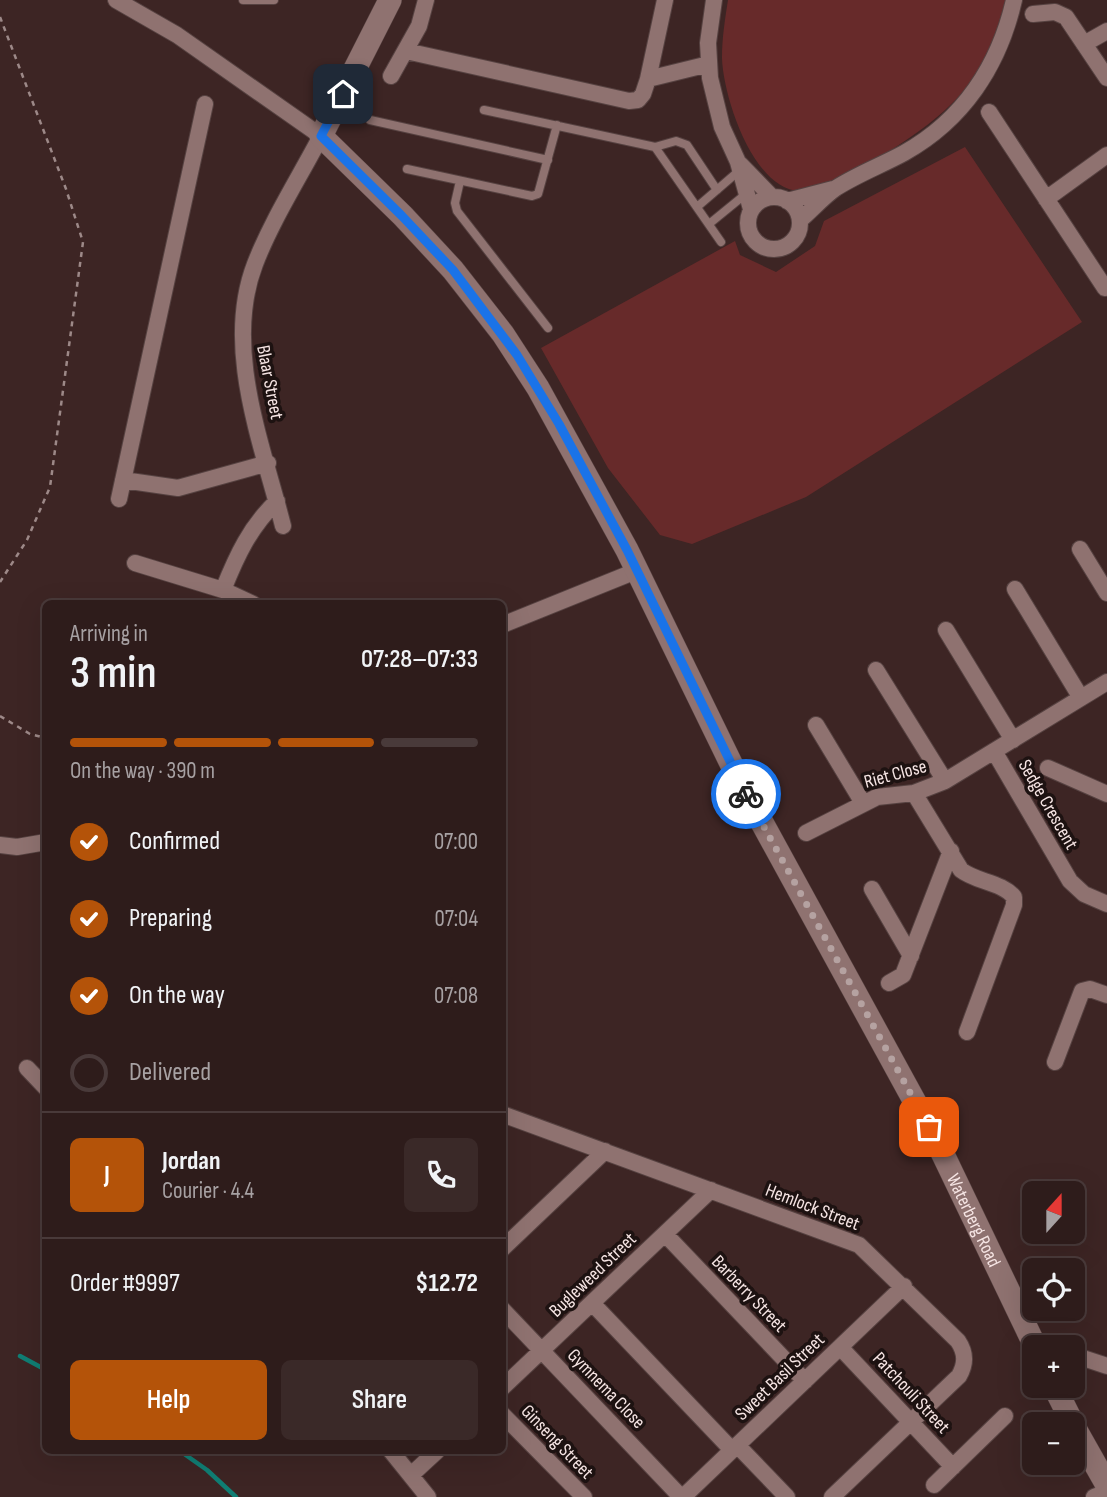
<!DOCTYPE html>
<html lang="en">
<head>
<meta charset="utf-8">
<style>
  :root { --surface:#2e1c1b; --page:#3a2928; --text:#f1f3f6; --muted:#a7a1a3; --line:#493a3a; --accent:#b45309 }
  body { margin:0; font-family:"Sofia Sans Condensed",sans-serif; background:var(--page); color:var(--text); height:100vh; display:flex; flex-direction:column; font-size:26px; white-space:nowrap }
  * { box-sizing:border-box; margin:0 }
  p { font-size:23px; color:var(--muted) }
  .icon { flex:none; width:38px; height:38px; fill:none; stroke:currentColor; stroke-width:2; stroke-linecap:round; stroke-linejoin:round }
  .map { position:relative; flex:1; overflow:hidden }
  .sheet { position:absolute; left:42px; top:600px; width:464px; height:854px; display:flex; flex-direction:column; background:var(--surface); border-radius:10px; box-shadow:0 7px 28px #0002,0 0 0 2px var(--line) }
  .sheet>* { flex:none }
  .needle { width:46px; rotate:21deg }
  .fabs { position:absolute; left:1022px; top:1181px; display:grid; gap:14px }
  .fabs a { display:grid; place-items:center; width:63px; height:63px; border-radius:10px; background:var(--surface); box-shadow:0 7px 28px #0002,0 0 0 2px var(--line); font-size:35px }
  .pin { position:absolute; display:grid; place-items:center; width:60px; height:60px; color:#fff; margin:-30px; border-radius:14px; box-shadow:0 4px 10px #0006 }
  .courier { position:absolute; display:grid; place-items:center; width:70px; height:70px; margin:-35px; border:5px solid #1a73e8; border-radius:50%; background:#fff; color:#222; box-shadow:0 2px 9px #0007 }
  .headline em { font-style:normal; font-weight:600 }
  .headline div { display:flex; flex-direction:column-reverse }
  .headline { display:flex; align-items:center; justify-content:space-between; height:119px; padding:0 28px }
  h1 { font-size:46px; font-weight:600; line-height:52px }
  .bar { display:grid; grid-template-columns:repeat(4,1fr); gap:10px 7px; align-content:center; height:84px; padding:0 28px }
  .bar i { height:9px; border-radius:5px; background:var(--line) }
  .bar .active { background:var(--accent) }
  .bar p { grid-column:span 4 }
  .line { display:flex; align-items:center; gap:18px; padding:0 28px; border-top:2px solid var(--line) }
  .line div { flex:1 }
  .round { display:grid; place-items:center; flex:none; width:74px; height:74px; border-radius:10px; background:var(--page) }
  ol { padding:0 28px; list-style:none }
  li { display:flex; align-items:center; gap:21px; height:77px }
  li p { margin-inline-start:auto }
  li .icon { padding:7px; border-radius:50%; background:var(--accent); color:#fff; stroke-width:4 }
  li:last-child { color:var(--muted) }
  li i { width:38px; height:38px; border:4px solid var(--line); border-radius:50% }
  .cta { display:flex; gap:14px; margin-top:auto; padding:14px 28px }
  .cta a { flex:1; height:80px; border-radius:10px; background:var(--accent); color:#fff; font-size:28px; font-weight:600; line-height:80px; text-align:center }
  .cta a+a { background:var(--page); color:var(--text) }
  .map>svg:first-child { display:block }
</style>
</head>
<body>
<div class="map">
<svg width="1107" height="1497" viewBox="0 0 1107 1497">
  <rect width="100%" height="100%" fill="#3d2524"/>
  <!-- green -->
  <path fill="#672a2a" d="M728,0H1006C989,85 939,122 868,164C847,176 825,192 800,191C753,190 723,96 722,58C722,38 725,19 728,0Z
    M965,147L1082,322L806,497L692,544L660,535L608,468L541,348L735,241L740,255L776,272L815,246L824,221Z"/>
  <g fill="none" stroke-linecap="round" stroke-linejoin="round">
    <!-- stream -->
    <path stroke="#107e74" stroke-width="4.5" d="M20,1356L46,1370
      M180,1451L207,1470L236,1497"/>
    <!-- lane casing -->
    <g stroke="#564241" stroke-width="10">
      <path id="lane" d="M243,0H274
        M484,110L655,147L721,242
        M370,120L548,160
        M655,147L676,141L687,145L717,190
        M407,169L532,196L538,194L557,125
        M460,181L455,203L457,211L548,328
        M697,207L740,170
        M709,224L747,193"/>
    </g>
    <!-- street casing -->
    <g stroke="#564241" stroke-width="18">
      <path id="street" d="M116,0L177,35L321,136C299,178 272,220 255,264C223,347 262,443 283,526
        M665,0L648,79L709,64
        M714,0L708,43L710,78L722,127L738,162L751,209
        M1033,14L1055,12L1066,17L1107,78
        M1084,44L1107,31
        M406,51L629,101L638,100L643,94L648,79
        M391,76L419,26L426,0
        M989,112L1105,288
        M740,164L772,197
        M748 223a26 26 0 1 1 52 0a26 26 0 1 1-52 0Z
        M1046,199L1107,155
        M787,201L833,189
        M800,220C812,210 823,197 836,188C858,174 882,165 904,153C963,120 999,66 1014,0
        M123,480L178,488L268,463
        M119,499L205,104
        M1080,549L1107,593
        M135,563L223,590L253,604
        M1015,589L1081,698
        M223,590C237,555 250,527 277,501
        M502,625L636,571
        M946,630L1013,740
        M876,670L945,781
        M816,725L863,803
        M994,751L1070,881L1084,894L1107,904
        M1048,768L1107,794
        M914,793L961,870C976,882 1002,882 1014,897V905L967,1032
        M806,833L877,797L914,793L945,781L1107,682
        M0,845L17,847L46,842
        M872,889L911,956
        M889,983L903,975L951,851
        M1055,1062L1082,991L1090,989L1107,995
        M27,1068L46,1088
        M502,1114L859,1245L958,1341C966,1353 966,1364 959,1376L832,1497
        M665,1234L805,1381
        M502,1249L605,1151
        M592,1303L732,1450
        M502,1309L681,1497
        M840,1347L953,1467
        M1083,1358L1107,1366
        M502,1388L711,1190
        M502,1414L584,1497
        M737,1445L787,1497
        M391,1451L428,1497
        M411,1475L437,1451
        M934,1485L1005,1416
        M683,1497L904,1286
        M1094,1497L1107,1492"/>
    </g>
    <!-- secondary casing -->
    <g stroke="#564241" stroke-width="24">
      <g id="secondary">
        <path id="s1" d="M390,0L321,136L403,216L453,270L503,334L538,388L627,550L742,786L939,1146L1036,1348"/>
        <path d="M1054,1386L1073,1424"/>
        <path d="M1073,1425L1107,1485"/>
      </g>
    </g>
    <!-- path -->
    <path stroke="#9d8988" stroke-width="2.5" stroke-dasharray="5 5" stroke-linecap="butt" d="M0,17L66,189L83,242L50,487L27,540L0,582
      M0,716L30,734L46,738"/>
    <!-- lane -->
    <use href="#lane" stroke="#8f7270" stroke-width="8"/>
    <!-- street -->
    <use href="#street" stroke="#8f7270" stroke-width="16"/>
    <!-- secondary -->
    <use href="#secondary" stroke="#8f7270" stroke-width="23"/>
  </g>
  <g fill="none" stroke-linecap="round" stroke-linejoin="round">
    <!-- done -->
    <path stroke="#b5a2a1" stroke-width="7" stroke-dasharray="0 12.6" d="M746,794L929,1127"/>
    <!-- route -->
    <path stroke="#1a73e8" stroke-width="9" d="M343,94L321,136L402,216L453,270L517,355L559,424L627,550L746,794"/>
  </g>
  <g text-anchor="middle" stroke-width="7" stroke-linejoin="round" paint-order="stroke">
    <!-- street labels -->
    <g font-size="19" fill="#f6e5e4" stroke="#1d1211">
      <text transform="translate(271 382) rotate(79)" y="7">Blaar Street</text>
      <text transform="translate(895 773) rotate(-15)" y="7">Riet Close</text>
      <text transform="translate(1049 804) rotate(60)" y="7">Sedge Crescent</text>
      <text transform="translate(813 1206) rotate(21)" y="7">Hemlock Street</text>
      <text dy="7" stroke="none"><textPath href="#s1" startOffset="1426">Waterberg Road</textPath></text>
      <text transform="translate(592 1274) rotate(-44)" y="7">Bugleweed Street</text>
      <text transform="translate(750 1293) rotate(46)" y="7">Barberry Street</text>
      <text transform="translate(779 1376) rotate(-44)" y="7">Sweet Basil Street</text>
      <text transform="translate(607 1388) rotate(46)" y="7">Gymnema Close</text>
      <text transform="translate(912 1392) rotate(47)" y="7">Patchouli Street</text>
      <text transform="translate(558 1441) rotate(46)" y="7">Ginseng Street</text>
    </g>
  </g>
</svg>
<div class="fabs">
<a><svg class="needle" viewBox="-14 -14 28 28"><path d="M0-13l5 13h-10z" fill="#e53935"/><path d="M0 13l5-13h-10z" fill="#a7a1a3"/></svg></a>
<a><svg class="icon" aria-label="locate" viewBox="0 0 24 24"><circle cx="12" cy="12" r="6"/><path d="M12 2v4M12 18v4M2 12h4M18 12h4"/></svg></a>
<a>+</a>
<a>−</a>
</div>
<div class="pin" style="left:929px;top:1127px;background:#ea580c"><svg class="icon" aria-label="bag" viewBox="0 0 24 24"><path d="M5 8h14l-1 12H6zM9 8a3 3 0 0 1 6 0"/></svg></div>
<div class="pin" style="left:343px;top:94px;background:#1f2937"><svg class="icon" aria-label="home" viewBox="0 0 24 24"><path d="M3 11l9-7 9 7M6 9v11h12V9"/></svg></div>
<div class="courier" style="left:746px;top:794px"><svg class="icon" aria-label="bike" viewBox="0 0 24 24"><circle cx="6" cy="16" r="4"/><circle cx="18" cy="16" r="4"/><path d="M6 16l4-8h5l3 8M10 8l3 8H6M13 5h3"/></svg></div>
<section class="sheet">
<div class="headline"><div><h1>3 min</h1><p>Arriving in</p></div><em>07:28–07:33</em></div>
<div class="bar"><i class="active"></i><i class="active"></i><i class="active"></i><i></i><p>On the way · 390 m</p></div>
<ol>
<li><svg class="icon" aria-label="check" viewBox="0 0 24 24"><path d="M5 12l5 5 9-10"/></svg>Confirmed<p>07:00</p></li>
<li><svg class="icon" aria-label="check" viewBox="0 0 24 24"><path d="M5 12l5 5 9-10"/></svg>Preparing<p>07:04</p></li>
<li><svg class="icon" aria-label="check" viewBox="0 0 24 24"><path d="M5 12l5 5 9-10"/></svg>On the way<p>07:08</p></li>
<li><i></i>Delivered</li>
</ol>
<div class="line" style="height:126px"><b class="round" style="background:var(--accent);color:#fff">J</b><div><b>Jordan</b><p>Courier · 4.4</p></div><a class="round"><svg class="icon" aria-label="phone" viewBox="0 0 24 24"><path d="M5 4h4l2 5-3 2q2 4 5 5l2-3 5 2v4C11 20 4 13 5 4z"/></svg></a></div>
<div class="line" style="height:91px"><div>Order #9997</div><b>$12.72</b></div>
<div class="cta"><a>Help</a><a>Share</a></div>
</section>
</div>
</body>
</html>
